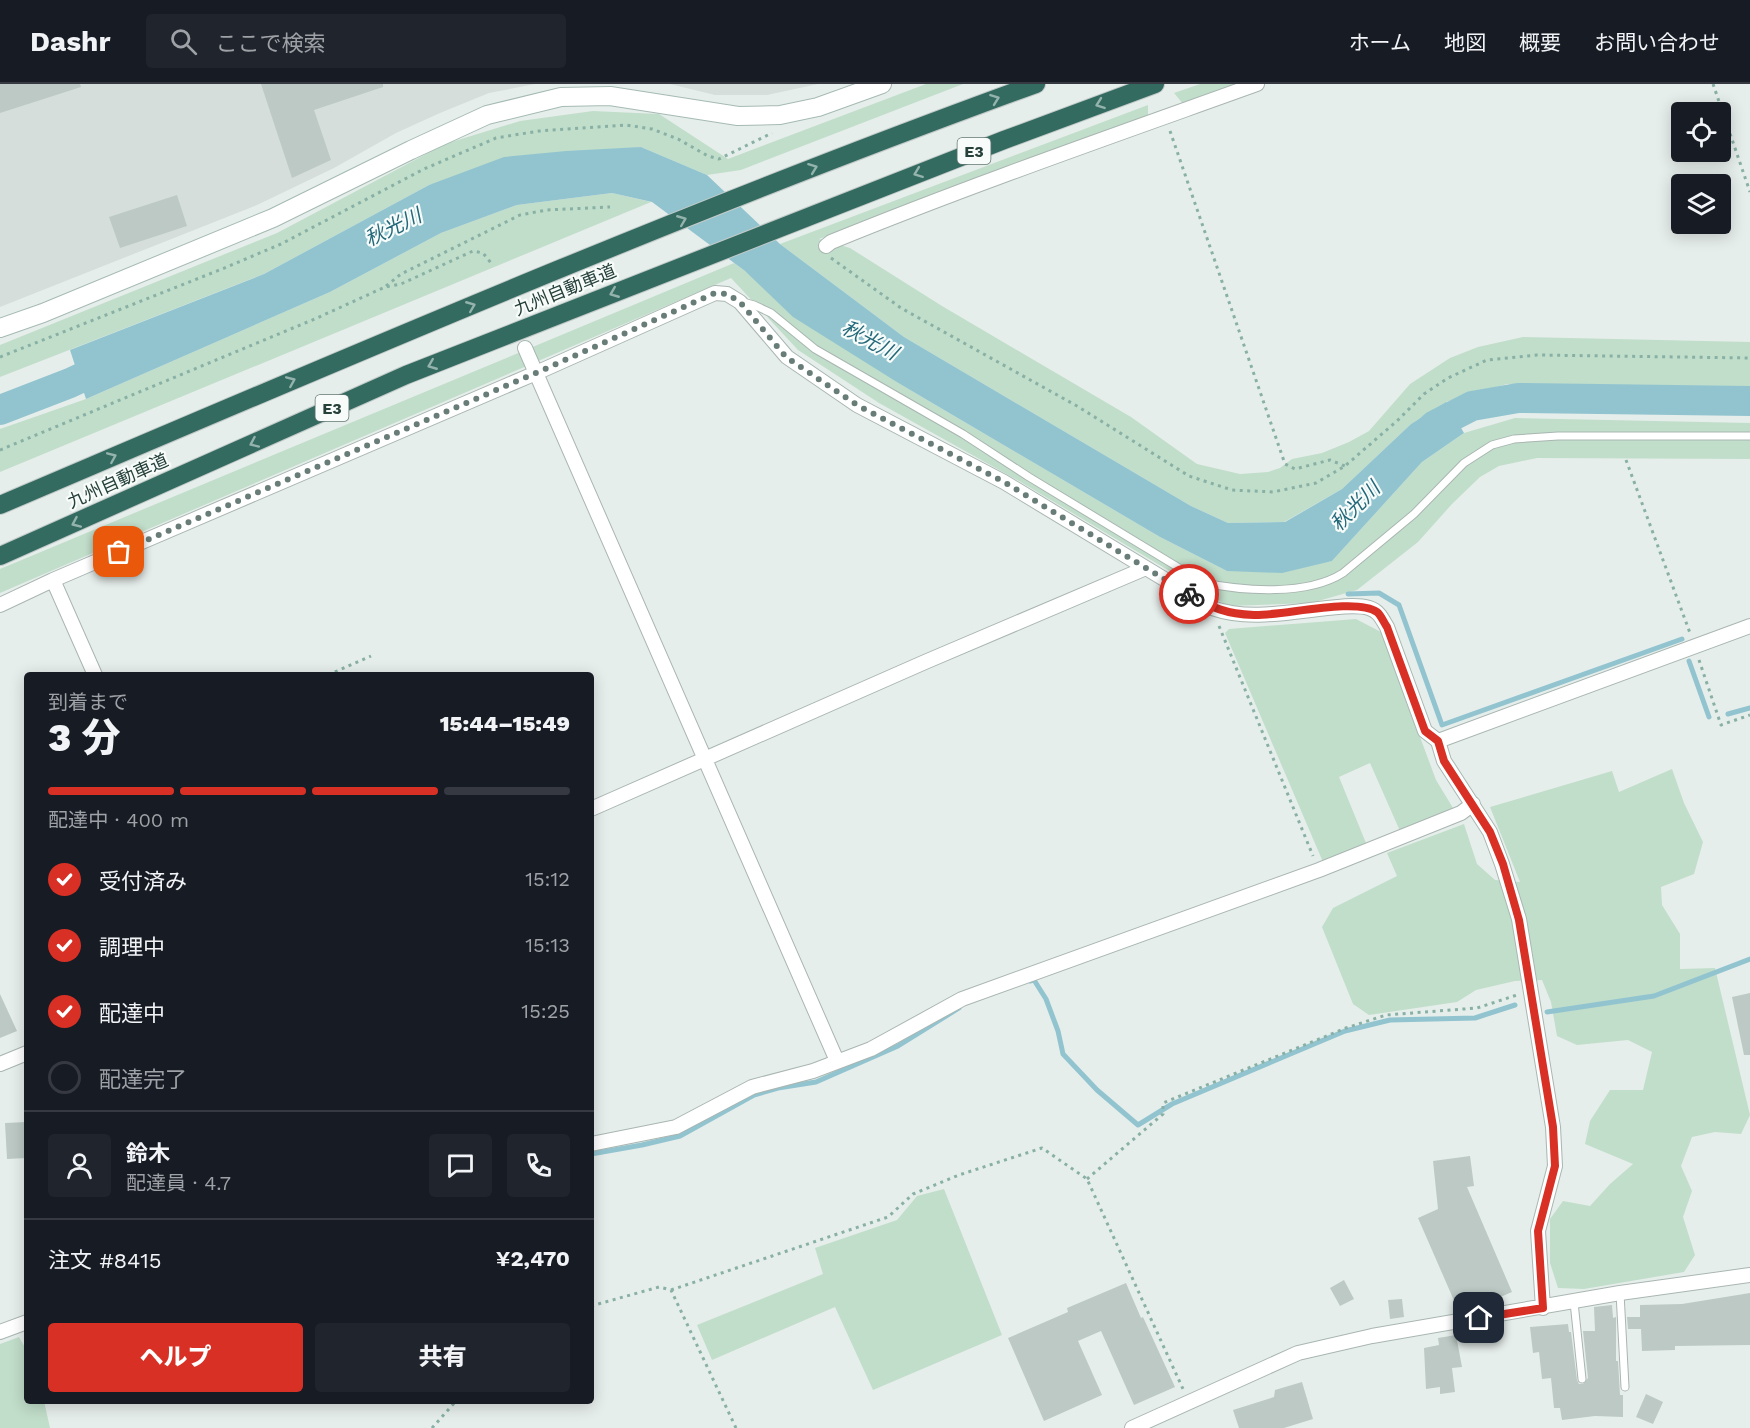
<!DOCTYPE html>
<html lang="ja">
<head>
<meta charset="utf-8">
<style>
  :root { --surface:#171b24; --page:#20242c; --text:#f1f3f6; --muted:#9ea1a6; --line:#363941; --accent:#d93025 }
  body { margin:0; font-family:"Work Sans","Noto Sans JP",sans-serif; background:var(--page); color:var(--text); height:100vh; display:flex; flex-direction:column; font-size:22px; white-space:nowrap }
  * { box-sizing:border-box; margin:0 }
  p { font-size:20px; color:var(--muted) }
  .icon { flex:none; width:33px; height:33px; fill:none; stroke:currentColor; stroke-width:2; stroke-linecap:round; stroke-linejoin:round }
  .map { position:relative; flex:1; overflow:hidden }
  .panel { position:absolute; left:24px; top:588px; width:570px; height:732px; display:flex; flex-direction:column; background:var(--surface); border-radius:6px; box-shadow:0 3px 15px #0003 }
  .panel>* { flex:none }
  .tools { position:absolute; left:1671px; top:18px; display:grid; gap:12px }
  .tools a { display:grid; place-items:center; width:60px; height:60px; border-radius:6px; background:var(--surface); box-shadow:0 3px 15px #0003; font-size:30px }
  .pin { position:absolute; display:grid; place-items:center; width:51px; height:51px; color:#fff; margin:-26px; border-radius:12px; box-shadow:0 3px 9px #0006 }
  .courier { position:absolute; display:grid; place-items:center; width:60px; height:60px; margin:-30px; border:4px solid #d93025; border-radius:50%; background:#fff; color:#222; box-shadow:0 2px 8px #0007 }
  .summary em { font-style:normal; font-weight:800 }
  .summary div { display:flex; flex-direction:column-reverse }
  .summary { display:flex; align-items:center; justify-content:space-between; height:102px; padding:0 24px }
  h1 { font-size:39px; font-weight:800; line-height:45px }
  .bar { display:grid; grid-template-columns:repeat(4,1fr); gap:9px 6px; align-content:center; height:72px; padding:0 24px }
  .bar i { height:8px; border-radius:4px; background:var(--line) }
  .bar .current { background:var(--accent) }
  .bar p { grid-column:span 4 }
  .line { display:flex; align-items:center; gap:15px; padding:0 24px; border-top:2px solid var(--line) }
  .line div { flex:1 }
  .round { display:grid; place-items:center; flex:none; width:63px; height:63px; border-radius:6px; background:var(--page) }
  ol { padding:0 24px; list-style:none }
  li { display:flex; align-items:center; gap:18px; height:66px }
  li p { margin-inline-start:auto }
  li .icon { padding:6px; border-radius:50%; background:var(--accent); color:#fff; stroke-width:4 }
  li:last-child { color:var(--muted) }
  li i { width:33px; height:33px; border:3px solid var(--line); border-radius:50% }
  .primary-button { display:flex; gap:12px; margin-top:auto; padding:12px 24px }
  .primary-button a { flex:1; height:69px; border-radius:6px; background:var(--accent); color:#fff; font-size:24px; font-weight:800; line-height:69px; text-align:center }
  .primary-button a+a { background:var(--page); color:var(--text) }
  header { display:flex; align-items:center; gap:36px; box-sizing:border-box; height:84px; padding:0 30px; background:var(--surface); border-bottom:2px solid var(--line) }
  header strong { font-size:28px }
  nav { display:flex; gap:33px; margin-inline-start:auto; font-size:21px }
  .search { width:420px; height:54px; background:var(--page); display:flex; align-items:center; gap:15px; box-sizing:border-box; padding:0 21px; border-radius:6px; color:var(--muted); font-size:22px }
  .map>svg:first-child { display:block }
</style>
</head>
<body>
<header>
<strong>Dashr</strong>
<div class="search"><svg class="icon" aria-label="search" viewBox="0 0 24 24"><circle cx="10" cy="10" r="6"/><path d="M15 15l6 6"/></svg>ここで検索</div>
<nav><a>ホーム</a><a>地図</a><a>概要</a><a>お問い合わせ</a></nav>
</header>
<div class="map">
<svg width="1750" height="1344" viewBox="0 0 1750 1344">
  <rect width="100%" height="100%" fill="#e6eeeb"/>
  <!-- built -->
  <path fill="#d5deda" d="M0,0H535L489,9L440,29L396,49L334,84L257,121L0,223Z
    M670,0H818L767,11H715Z"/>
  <!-- green -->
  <path fill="#c1deca" d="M926,0H963L741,86L707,91L641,63L429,101L264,190L0,293V261L277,149L445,60L520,37L593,27L659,30L728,75Z
    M1200,0H1242L1184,21L1174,9Z
    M1148,21V34L819,155L850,164L942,222L1131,333L1197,380L1240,390L1268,388L1280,384L1292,375L1322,369L1349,358L1369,347L1410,300L1450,274L1478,263L1523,253L1750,258V303L1745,306L1507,300L1446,318L1411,340L1342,405L1284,438L1228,439L1191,422L904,253L780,160Z
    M612,109L651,118L0,388V345L86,315L330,208L441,149L517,121Z
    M734,179L900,300L1160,453L1227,487L1332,477L1422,378L1464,349L1515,334L1750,339V375L1537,374L1499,382L1480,393L1452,420L1418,458L1357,506L1311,519L1228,522L1019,397L879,319L798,266L731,194L0,509V485Z
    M1356,535L1381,548L1436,696L1453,724L1400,747L1370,679L1339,693L1366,759L1323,778L1225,549L1229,545Z
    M1672,685L1684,719L1703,758L1694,790L1661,803L1662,821L1680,850V885L1715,884L1750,1031L1741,1050L1715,1048L1692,1053L1681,1082L1692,1107L1683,1133L1695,1171L1684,1188L1584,1205L1558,1204L1550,1179V1135L1563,1117L1590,1122L1610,1100L1633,1080L1585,1060L1590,1037L1610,1006H1643L1652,968L1628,956L1577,961L1557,952L1551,918L1542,896L1515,897L1476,906L1457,918L1369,931L1353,920L1322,843L1333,824L1397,792L1387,769L1464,740L1477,780L1495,796L1520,798L1490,723L1612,687L1619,708Z
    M944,1105L1002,1251L873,1306L835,1223L712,1276L697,1241L823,1190L815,1164L897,1136L917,1112Z
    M19,1253L27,1267V1317H44L50,1344H0V1260Z"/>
  <!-- water -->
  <path fill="#92c4d0" d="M641,63L707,91L780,160L904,253L1191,422L1228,439L1285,438L1342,405L1411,340L1446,318L1464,349L1422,378L1332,477L1282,489L1227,487L1160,453L900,300L793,233L745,187L652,118L612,109L517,121L441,149L330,208L86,315L70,266L264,190L429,101L504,73L566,67Z"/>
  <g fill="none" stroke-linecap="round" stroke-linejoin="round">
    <!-- stream -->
    <path stroke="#92c4d0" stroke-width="5" d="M1348,510L1379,509L1399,521L1442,641L1682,555
      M1689,577L1709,633
      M1728,630L1750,624
      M1030,897L1034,896L1046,915L1058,947L1063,970L1097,1006L1138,1041L1172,1020L1345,947L1390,936L1475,934L1515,921
      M1547,928L1654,912L1750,875
      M591,1070L642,1061L680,1052L754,1011L778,1004L816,998L898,962L959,924"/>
    <!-- river -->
    <path stroke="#92c4d0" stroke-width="30" d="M0,326L70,299L117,277
      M1421,354L1435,341L1472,322L1518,314L1750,317"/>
  </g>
  <!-- building -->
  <path fill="#bcc9c4" d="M0,0H80L81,3L0,29Z
    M261,0H383V3L314,26L331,76L292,94Z
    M177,111L187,142L120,164L109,133Z
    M1750,909V971H1744L1732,913Z
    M0,910L17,947L0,954Z
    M27,1038V1074L7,1075L5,1039Z
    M1470,1072L1474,1102L1467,1103L1512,1208L1470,1226L1459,1228L1418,1134L1438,1125L1433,1077Z
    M1344,1196L1354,1215L1340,1222L1330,1204Z
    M1126,1199L1141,1234L1143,1233L1175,1303L1134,1321L1101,1247L1078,1257L1102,1311L1044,1337L1008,1254L1068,1228L1067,1224Z
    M1750,1209V1261L1675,1262V1266L1642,1267L1641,1245H1628L1627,1233H1640V1221L1682,1220Z
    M1402,1215L1404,1233L1390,1235L1388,1216Z
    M1612,1221L1613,1234L1616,1233V1277H1618L1620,1311H1623V1333L1595,1332L1562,1336L1560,1324H1554L1551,1294L1542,1295L1539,1268L1533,1269L1530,1243L1568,1240L1569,1248H1571L1577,1296L1579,1300H1583L1588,1294L1583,1247H1595L1594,1223Z
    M1456,1251L1462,1283L1452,1284L1455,1308L1440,1310V1303L1426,1305L1424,1264L1439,1261L1438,1254Z
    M1302,1298L1313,1335L1284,1344H1239L1233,1326L1274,1313L1275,1306Z
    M1646,1310L1663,1318L1653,1340L1636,1333Z"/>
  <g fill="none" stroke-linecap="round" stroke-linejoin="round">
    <!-- lane casing -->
    <g stroke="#a9b6b2" stroke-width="9">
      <path id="lane" d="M743,218L754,221L771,229L815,265L963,350L1029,393L1204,499C1244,507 1307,512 1343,489L1414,430L1464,379L1492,361L1514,355L1558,352H1750
        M1620,1209L1625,1303
        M1574,1218L1582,1295"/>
    </g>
    <!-- street casing -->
    <g stroke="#a9b6b2" stroke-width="16">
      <path id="street" d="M826,162L831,158C971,101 1115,51 1257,0
        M525,264L837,977
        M53,496L95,591
        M0,521L53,496L536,289L715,209L727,210L740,218L787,273L857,321L1004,398L1212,524C1248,537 1289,528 1327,524C1340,523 1356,520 1369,524C1379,527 1382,535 1387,543L1425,647L1438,657L1444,677L1490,748L1502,780L1519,835L1553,1043L1555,1082L1538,1147L1543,1224
        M1438,657L1750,542
        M591,725L925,578L1146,484
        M0,980L27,969
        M591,1060L676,1043L752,1003L813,987L871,965L962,915L1319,786L1461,729L1473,720
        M0,1248L27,1238
        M1132,1344L1298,1269L1372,1252L1620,1209L1750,1191"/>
    </g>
    <!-- secondary casing -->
    <g stroke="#a5bab3" stroke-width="20">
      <path id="secondary" d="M0,244L43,229L273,134L411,66L487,31L561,13L610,12L738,32L780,31L818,23L882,0"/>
    </g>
    <!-- highway casing -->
    <g stroke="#c2cac8" stroke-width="20">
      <path id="highway" d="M0,421C343,275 685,127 1036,0
        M0,472L406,291L1004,56L1155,0"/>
    </g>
    <!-- path -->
    <path stroke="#89b0a5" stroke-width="3" stroke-dasharray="3 4.5" stroke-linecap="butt" d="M1713,0L1750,108
      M1170,47L1285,380L1295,385L1330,376L1345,382
      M831,174L901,224L1077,322L1189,392L1232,406L1273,408L1316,399L1345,382L1398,336L1424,310L1448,294L1487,276L1537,271L1750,274
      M386,202L401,190L520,131L547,126L610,123
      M0,273L222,185L281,160L424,85L496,54L539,47L626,41L652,45L678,55L708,72L719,75L772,49
      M0,366L317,234L385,203L401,200L473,167L483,169L491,179
      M1626,376L1690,549
      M1219,542L1313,772
      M1699,576L1721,641L1750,631
      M328,591L371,572
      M1087,1095L1163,1030V1019L1346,944L1386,931L1477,924L1517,911
      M671,1206L888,1133L913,1110L959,1091L1042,1064L1087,1095L1183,1305
      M591,1222L659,1203L671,1206L736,1344
      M432,1344L456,1317"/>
    <!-- lane -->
    <use href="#lane" stroke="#fff" stroke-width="7"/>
    <!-- street -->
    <use href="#street" stroke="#fff" stroke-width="14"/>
    <!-- secondary -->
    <use href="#secondary" stroke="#fff" stroke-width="18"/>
    <!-- highway -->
    <use href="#highway" stroke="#336b61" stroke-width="18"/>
  </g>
  <!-- one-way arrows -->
  <defs><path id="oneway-chevron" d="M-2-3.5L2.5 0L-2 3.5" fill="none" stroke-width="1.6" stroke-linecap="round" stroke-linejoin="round" transform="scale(1.5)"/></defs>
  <g stroke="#95b3ad">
    <use href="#oneway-chevron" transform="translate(995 15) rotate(-20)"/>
    <use href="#oneway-chevron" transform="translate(1100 20) rotate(160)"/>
    <use href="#oneway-chevron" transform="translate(813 84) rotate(-21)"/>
    <use href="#oneway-chevron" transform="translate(918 89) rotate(159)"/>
    <use href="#oneway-chevron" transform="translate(682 136) rotate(-22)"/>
    <use href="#oneway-chevron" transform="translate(614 209) rotate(158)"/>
    <use href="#oneway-chevron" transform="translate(471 222) rotate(-22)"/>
    <use href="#oneway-chevron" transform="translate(432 281) rotate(158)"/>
    <use href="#oneway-chevron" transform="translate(291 297) rotate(-23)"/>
    <use href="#oneway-chevron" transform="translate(254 359) rotate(156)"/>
    <use href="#oneway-chevron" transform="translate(112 373) rotate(-23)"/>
    <use href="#oneway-chevron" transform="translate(76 439) rotate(156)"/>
  </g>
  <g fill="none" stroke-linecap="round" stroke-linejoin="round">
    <!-- done -->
    <path stroke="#697d78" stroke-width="6" stroke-dasharray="0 10.8" d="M119,468L536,289L715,209L727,210L740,218L786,273L857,321L1004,398L1189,510"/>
    <!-- route -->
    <path stroke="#d93025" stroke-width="8" d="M1189,510C1212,524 1226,530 1254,531C1282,532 1356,513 1377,528C1381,531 1384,539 1387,543L1425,647L1438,657L1444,677L1490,748L1503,780L1519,836L1553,1043L1555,1082L1538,1147L1543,1224L1479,1234"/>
  </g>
  <g text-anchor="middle" stroke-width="4.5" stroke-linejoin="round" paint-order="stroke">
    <!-- shield labels -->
    <g fill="#f7fbf9" stroke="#657873" stroke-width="1.5">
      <rect x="957.5" y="54" width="33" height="26" rx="4.5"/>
      <rect x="315.5" y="311" width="33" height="26" rx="4.5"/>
    </g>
    <g font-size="16" font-weight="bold" fill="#26403a">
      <text x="974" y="73">E3</text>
      <text x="332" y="330">E3</text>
    </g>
    <!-- street labels -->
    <g font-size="18" fill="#26403a" stroke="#f7fbf9">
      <text transform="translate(565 206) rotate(-22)" y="6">九州自動車道</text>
      <text transform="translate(118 397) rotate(-24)" y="6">九州自動車道</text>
    </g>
    <!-- water labels -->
    <g font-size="20" font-style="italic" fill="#22687a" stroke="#f7fbf9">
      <text transform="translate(393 143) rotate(-26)" y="7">秋光川</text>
      <text transform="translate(870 256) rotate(28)" y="7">秋光川</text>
      <text transform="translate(1355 422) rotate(-45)" y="7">秋光川</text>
    </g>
  </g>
</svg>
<div class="tools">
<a><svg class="icon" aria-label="locate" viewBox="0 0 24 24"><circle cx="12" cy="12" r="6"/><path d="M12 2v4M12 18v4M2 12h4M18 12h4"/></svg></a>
<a><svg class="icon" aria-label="layers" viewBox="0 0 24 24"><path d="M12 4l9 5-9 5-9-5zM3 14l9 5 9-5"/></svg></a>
</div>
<div class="pin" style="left:119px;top:468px;background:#ea580c"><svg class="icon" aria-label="bag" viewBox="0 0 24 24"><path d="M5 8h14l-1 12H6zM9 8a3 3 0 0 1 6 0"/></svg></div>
<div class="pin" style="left:1479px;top:1234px;background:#1f2937"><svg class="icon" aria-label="home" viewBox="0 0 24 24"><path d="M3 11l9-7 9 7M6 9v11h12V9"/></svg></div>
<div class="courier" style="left:1189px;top:510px"><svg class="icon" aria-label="bike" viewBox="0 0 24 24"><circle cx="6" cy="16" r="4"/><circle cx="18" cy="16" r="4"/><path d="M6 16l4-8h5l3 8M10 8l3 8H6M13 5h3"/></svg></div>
<section class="panel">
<div class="summary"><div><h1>3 分</h1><p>到着まで</p></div><em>15:44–15:49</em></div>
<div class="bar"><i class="current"></i><i class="current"></i><i class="current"></i><i></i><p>配達中 · 400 m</p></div>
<ol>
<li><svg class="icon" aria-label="check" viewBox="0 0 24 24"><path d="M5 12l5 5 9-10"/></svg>受付済み<p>15:12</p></li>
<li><svg class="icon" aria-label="check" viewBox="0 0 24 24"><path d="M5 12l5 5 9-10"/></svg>調理中<p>15:13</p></li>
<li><svg class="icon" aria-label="check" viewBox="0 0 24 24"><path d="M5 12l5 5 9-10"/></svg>配達中<p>15:25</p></li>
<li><i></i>配達完了</li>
</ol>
<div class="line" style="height:108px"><a class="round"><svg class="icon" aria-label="person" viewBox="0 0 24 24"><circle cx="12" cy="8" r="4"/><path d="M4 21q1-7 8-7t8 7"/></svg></a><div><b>鈴木</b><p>配達員 · 4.7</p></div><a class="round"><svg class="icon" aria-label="chat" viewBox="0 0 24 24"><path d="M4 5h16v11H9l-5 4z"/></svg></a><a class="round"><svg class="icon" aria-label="phone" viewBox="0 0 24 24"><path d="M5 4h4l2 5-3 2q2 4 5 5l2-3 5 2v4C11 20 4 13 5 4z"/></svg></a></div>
<div class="line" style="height:78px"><div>注文 #8415</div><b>¥2,470</b></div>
<div class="primary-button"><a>ヘルプ</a><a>共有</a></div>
</section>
</div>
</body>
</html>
